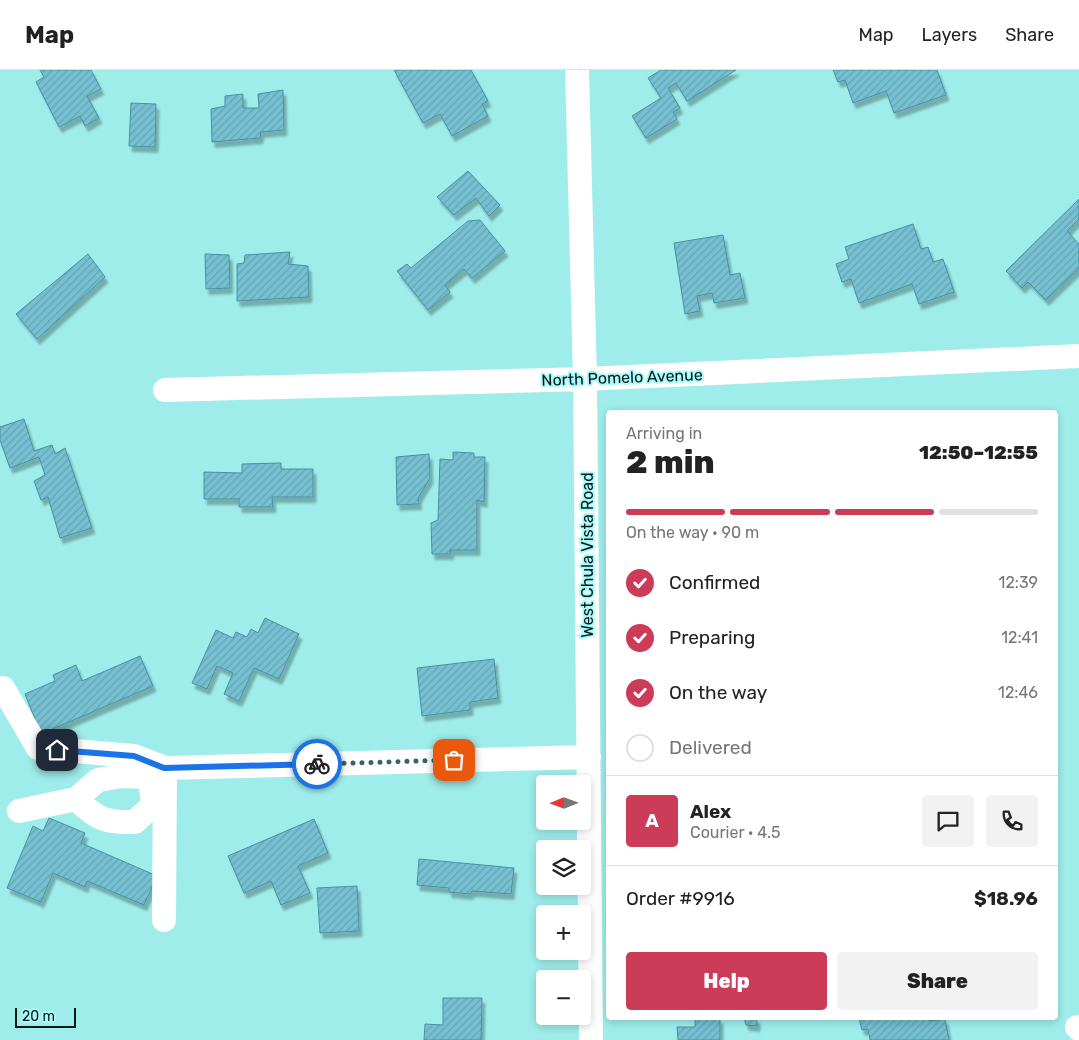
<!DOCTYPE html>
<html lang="en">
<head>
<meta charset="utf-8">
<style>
  :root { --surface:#fff; --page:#f2f2f2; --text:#222; --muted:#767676; --line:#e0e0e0; --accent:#cc3c58 }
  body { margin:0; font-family:Rubik,sans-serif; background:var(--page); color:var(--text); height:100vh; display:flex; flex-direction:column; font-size:19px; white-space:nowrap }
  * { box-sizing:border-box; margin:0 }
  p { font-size:16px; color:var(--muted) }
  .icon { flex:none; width:28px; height:28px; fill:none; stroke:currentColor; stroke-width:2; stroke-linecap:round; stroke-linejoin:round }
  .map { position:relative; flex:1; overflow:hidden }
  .side { position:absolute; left:606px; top:340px; width:452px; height:610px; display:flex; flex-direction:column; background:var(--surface); border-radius:5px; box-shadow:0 2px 8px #0003 }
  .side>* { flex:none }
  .needle { width:32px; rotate:269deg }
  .controls { position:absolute; left:536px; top:705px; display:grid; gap:10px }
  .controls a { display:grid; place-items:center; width:55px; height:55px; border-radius:5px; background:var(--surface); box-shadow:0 2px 8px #0003; font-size:25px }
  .scale { position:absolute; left:15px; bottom:12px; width:61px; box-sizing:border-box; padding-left:5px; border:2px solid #011919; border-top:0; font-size:14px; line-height:18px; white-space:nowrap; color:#011919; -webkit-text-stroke:4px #abfaf9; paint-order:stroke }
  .pin { position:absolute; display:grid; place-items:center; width:42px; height:42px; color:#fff; margin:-21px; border-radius:10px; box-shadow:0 2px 8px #0006 }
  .courier { position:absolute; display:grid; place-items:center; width:50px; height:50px; margin:-25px; border:4px solid #1a73e8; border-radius:50%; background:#fff; color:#222; box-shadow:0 1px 6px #0007 }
  .head em { font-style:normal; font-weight:800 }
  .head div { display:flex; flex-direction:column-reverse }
  .head { display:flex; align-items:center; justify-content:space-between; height:85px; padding:0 20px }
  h1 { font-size:32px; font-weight:800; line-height:38px }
  .bar { display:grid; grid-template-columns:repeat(4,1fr); gap:8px 5px; align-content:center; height:60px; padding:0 20px }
  .bar i { height:6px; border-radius:4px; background:var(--line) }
  .bar .active { background:var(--accent) }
  .bar p { grid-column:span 4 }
  .line { display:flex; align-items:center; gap:12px; padding:0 20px; border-top:1px solid var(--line) }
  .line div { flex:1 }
  .round { display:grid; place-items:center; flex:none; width:52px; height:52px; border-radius:5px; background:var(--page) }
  ol { padding:0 20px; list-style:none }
  li { display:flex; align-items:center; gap:15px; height:55px }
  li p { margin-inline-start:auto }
  li .icon { padding:5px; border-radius:50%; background:var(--accent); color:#fff; stroke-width:4 }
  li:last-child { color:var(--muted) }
  li i { width:28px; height:28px; border:2px solid var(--line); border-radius:50% }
  .primary-button { display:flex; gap:10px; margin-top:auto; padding:10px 20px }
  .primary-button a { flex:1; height:58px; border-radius:5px; background:var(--accent); color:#fff; font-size:20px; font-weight:800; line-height:58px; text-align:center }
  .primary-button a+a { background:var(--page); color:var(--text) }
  header { display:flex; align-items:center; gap:30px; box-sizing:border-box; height:70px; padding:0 25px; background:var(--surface); border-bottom:1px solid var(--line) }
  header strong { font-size:24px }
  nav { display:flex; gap:28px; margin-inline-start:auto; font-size:18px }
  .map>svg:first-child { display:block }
</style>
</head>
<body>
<header>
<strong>Map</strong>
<nav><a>Map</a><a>Layers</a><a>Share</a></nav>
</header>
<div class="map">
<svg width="1079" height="970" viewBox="0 0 1079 970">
  <defs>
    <pattern id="building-hatch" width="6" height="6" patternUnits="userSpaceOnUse" patternTransform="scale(1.25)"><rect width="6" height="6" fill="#76c0d1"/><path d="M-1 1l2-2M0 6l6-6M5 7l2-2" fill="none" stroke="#64a4b3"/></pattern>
    <filter id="shadow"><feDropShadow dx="3" dy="5.5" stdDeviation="1" flood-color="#0004"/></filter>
  </defs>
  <rect width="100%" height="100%" fill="#9eedeb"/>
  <!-- building -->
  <path fill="url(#building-hatch)" stroke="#4691a1" filter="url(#shadow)" d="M40,0H91L101,19L87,26L99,48L85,56L80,46L59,57L36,12L44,7Z
    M394,0H471L488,31L482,34L488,46L452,66L440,44L423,53Z
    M661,0H736L687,31L676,13L668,18L680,38L673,42L677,49L646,68L632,46L661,28L648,8Z
    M833,0H937L946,25L894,43L886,21L853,33L845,10L838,12Z
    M283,20L284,60L261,62L260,68L212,72L211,39L225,36V26L243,24V38H259L258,24Z
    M131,33L156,34L155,77L129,76Z
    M468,101L500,135L489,146L476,128L454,145L437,127Z
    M1079,129V149L1067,161L1079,174V198L1046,230L1028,212L1022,218L1006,201Z
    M480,150L505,181L472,208L464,199L445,215L450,222L428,240L397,201L407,194L411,198L468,151Z
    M913,154L921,179L928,177L933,192L943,189L954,222L919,234L912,214L859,233L851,209L842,212L836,194L849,189L845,177Z
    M723,165L730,205L740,203L745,228L714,233L712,223L697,226L700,241L685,244L674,173Z
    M290,182L288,194L308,196L309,227L237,231V194L244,193L245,185Z
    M88,184L105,207L37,269L16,244Z
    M205,184L229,185L230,218L206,219Z
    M24,349L34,381L52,375L55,384L65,378L92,458L60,468L48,427L41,430L34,411L45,405L39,387L10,398L0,370V357Z
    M453,382L474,383V387H485L484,432L477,430V480H450L451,484H432L431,453L438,450L440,389L453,390Z
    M429,384L430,408L418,428L419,434L397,435L396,387Z
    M281,393V399H313V427H272L273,437H239V429H204V402L242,403V394Z
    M265,548L299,564L279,609L254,598L239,631L224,624L233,603L217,596L207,619L192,613L216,560L233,568L236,562L247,567L251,559L258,563Z
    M140,586L153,616L41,664L25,624L55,611L53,605L76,595L82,611Z
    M494,589L498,628L470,632V640L422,646L417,598Z
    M49,748L85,763L81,773L157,806L144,835L87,811L85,817L53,803L41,832L7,818L33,756L43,761Z
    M314,749L328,783L298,796L310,823L281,835L271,811L244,823L228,786Z
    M419,789L514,798L511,824L472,821L470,824L449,822V818L417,815Z
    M357,816L359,861L320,863L317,818Z
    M443,928H482L481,970H424L425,954L443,955Z
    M695,948H720V970H678L677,957H695Z
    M744,948H757V956L746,955Z
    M859,948H929V951L945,949L949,970H870L868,959L862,960Z"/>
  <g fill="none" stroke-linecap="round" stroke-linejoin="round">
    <!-- minor -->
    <path stroke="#fff" stroke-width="24" d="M577,0L585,309L591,970
      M165,320L585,309L1079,286
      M3,618L38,678L134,686L165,698L589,687
      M76,729C97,749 105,753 135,752L153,735L150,709
      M19,741L76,729L98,710L122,706L150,707L165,698
      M164,850L165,698
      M1077,957L1079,959"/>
  </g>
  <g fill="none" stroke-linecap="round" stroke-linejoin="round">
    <!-- done -->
    <path stroke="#386362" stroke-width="5" stroke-dasharray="0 9" d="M317,694L454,690"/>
    <!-- route -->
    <path stroke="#1a73e8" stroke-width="6" d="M57,680L134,686L164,698L317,694"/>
  </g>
  <g text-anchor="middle" stroke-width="4" stroke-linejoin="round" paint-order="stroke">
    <!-- street labels -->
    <g font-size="16" fill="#011919" stroke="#abfaf9">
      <text transform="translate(622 307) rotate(-2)" y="6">North Pomelo Avenue</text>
      <text transform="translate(587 485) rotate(-90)" y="6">West Chula Vista Road</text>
    </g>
  </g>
</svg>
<div class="controls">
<a><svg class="needle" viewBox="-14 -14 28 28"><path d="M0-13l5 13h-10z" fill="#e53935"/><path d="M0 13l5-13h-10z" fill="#767676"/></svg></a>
<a><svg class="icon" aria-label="layers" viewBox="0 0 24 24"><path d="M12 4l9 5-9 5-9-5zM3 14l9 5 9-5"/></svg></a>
<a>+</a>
<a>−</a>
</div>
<div class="scale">20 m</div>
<div class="pin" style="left:454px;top:690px;background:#ea580c"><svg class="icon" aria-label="bag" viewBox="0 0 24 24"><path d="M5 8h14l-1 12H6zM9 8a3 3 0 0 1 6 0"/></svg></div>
<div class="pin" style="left:57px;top:680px;background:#1f2937"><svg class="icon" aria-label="home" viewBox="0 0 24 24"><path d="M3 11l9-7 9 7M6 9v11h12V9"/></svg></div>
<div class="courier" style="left:317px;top:694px"><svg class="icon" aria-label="bike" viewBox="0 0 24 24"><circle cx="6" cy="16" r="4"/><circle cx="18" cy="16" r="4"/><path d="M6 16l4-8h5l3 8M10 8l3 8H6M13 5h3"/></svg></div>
<section class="side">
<div class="head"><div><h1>2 min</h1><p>Arriving in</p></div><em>12:50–12:55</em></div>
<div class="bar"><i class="active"></i><i class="active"></i><i class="active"></i><i></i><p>On the way · 90 m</p></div>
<ol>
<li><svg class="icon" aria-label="check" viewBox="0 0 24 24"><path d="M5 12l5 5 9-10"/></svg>Confirmed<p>12:39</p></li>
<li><svg class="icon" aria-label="check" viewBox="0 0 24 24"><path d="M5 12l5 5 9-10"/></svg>Preparing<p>12:41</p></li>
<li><svg class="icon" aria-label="check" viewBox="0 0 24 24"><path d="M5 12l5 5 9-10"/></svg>On the way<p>12:46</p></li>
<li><i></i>Delivered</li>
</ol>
<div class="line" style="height:90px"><b class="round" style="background:var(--accent);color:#fff">A</b><div><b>Alex</b><p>Courier · 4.5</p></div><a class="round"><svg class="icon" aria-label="chat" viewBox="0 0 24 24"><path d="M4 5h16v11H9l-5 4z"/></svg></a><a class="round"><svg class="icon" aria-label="phone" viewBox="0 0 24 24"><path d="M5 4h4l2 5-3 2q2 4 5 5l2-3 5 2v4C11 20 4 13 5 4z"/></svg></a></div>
<div class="line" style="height:65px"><div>Order #9916</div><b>$18.96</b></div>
<div class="primary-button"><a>Help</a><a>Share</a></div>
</section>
</div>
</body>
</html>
